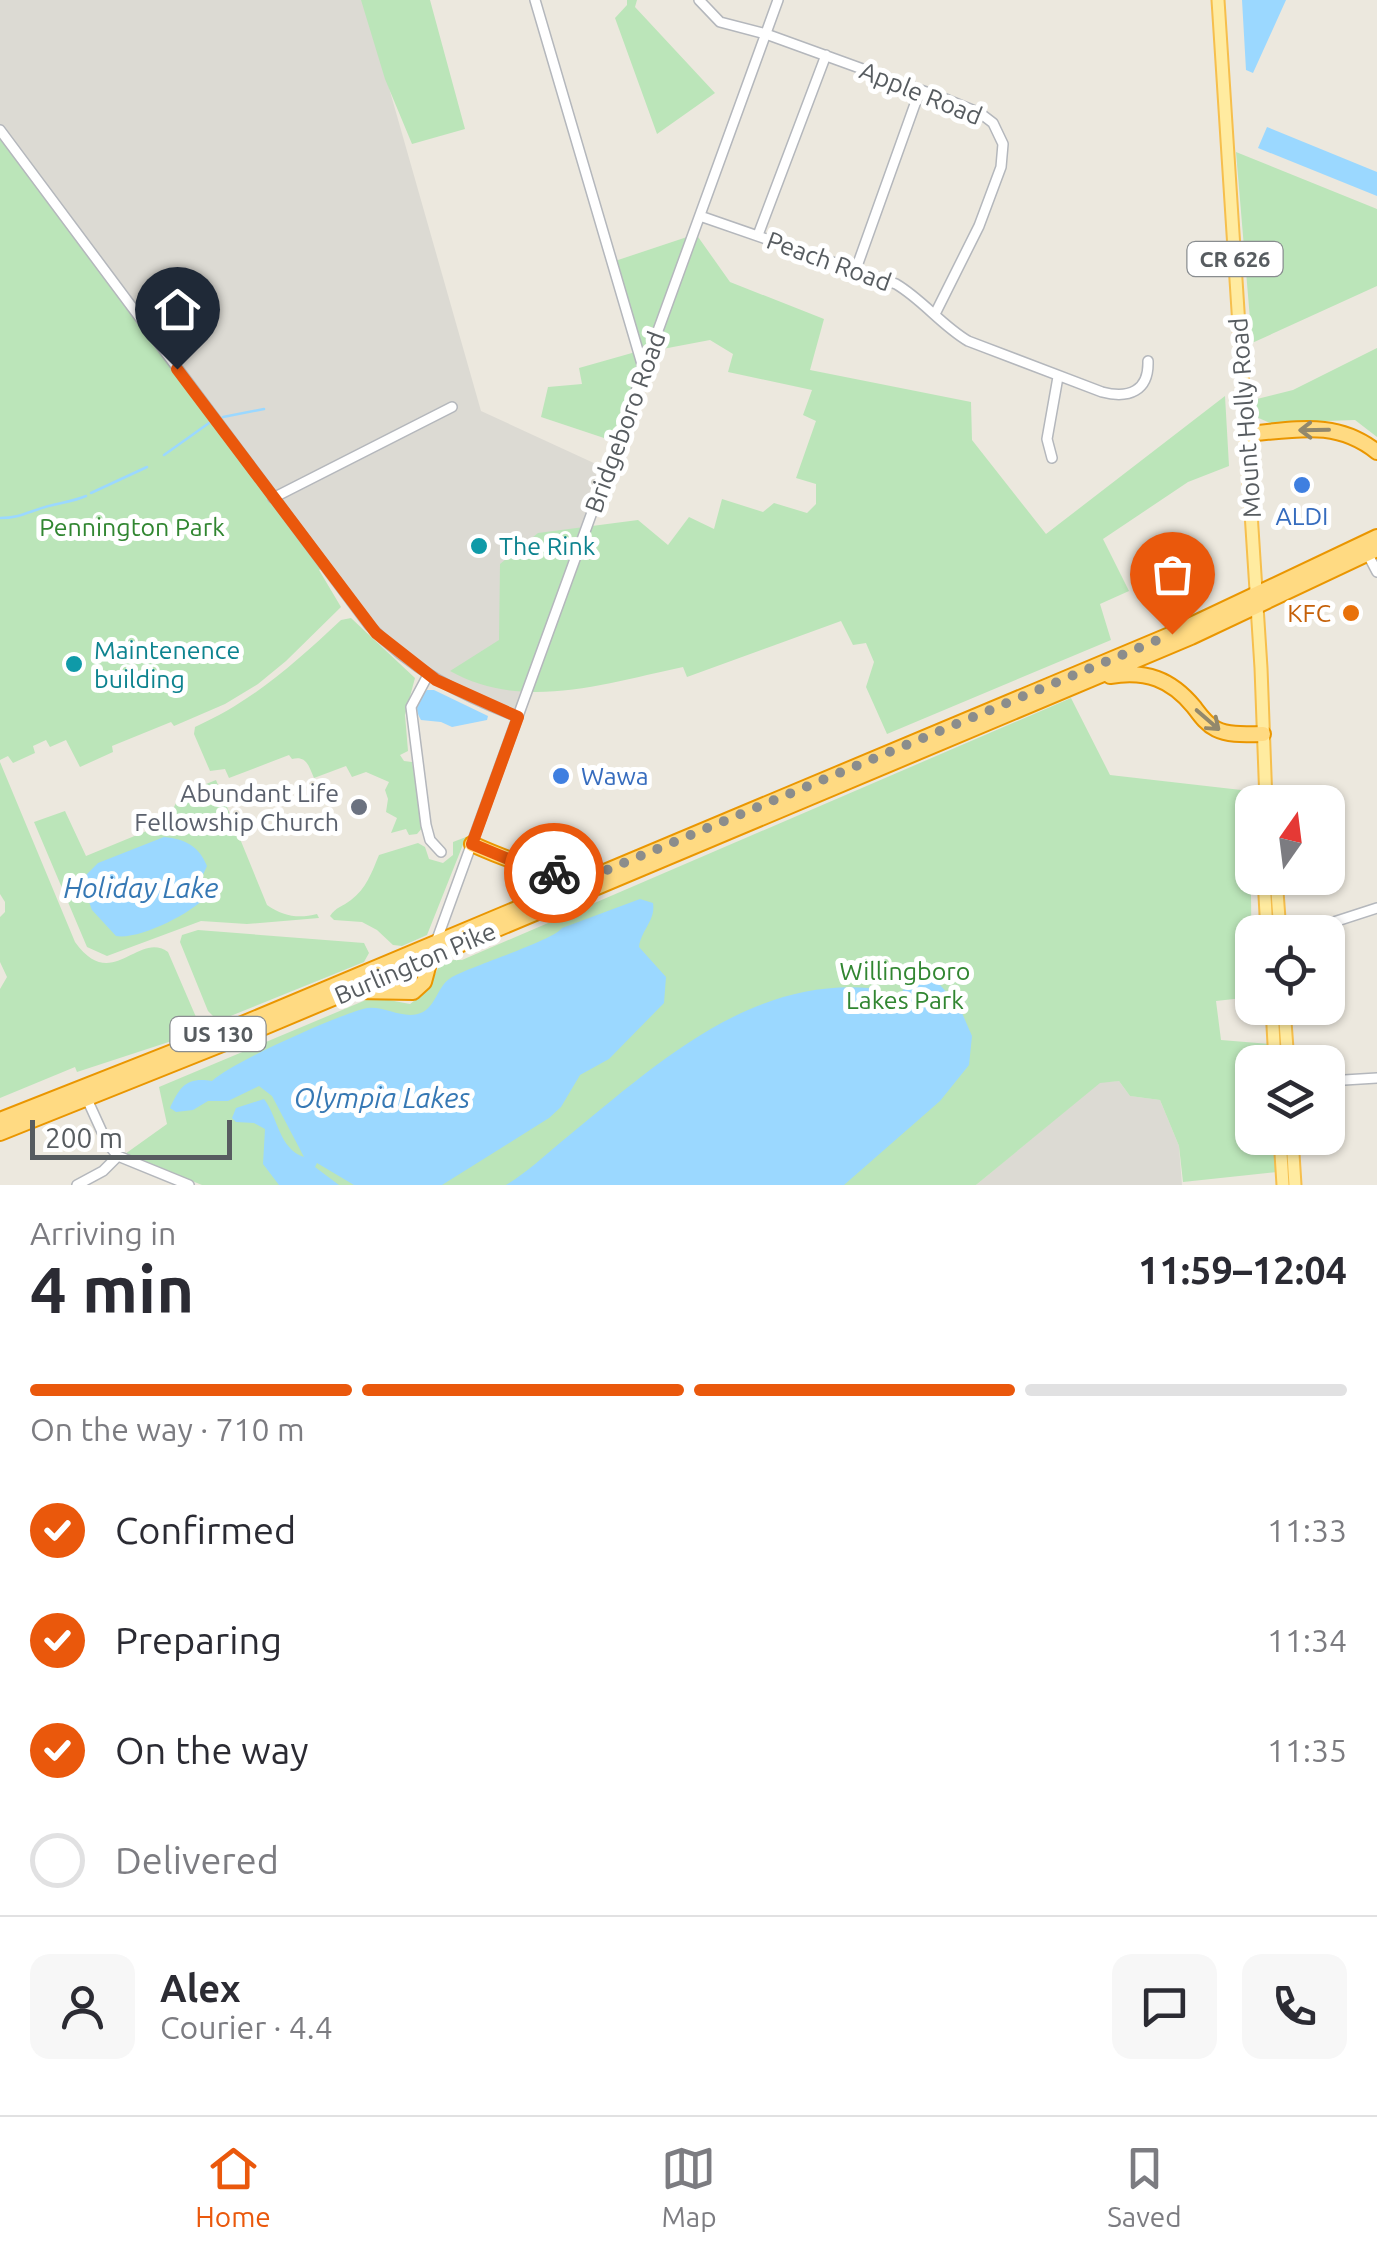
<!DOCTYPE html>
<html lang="en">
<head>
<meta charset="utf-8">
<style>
  :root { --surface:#fff; --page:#f7f7f7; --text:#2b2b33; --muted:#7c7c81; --line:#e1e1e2; --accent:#ea580c }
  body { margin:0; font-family:Ubuntu,sans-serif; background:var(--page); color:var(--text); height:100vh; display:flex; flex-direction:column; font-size:38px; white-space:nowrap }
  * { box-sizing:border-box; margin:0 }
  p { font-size:32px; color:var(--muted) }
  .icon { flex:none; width:55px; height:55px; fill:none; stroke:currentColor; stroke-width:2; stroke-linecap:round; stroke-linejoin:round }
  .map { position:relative; height:1185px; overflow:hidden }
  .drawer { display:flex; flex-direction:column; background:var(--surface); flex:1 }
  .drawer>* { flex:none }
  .needle { width:65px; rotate:14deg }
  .controls { position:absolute; left:1235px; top:785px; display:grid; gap:20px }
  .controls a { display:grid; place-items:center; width:110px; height:110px; border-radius:20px; background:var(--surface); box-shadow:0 2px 8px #0004; font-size:50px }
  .scale { position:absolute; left:30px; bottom:25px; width:202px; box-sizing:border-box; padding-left:10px; border:5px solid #575c60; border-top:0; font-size:28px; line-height:35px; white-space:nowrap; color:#575c60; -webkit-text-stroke:8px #fff; paint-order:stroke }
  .pin { position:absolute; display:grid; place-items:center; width:85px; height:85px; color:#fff; margin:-102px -42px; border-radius:50% 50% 50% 0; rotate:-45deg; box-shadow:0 0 10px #0007 }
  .pin .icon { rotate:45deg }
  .courier { position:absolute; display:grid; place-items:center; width:100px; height:100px; margin:-50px; border:8px solid #ea580c; border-radius:50%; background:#fff; color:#222; box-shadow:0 2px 12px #0007 }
  .head em { font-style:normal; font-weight:600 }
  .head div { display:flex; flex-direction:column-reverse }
  .head { display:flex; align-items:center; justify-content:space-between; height:170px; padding:0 30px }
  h1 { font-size:65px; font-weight:600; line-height:75px }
  .bar { display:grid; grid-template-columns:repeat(4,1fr); gap:15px 10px; align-content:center; height:120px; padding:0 30px }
  .bar i { height:12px; border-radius:8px; background:var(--line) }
  .bar .active { background:var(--accent) }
  .bar p { grid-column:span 4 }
  .line { display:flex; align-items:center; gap:25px; padding:0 30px; border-top:2px solid var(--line) }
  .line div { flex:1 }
  .round { display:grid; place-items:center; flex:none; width:105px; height:105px; border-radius:20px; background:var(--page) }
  ol { padding:0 30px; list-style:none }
  li { display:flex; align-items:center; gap:30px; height:110px }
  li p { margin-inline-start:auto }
  li .icon { padding:10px; border-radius:50%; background:var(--accent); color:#fff; stroke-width:4 }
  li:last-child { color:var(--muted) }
  li i { width:55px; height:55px; border:5px solid var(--line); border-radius:50% }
  .menu { display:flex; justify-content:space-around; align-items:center; height:140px; border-top:2px solid var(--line); background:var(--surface); font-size:28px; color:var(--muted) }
  .menu a { display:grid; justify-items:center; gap:5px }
  .menu .active { color:var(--accent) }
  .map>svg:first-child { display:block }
</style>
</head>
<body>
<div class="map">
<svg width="1377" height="1185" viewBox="0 0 1377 1185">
  <rect width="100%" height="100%" fill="#ece8de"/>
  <!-- industrial -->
  <path fill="#dcdad3" d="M0,0H364L481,411L609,470L518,717L459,693L369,625L0,130Z
    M1119,1081L1130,1096L1160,1100L1179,1146L1182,1185H976L1100,1082Z"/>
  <!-- green -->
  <path fill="#bbe5b9" d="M361,0H430L465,129L412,144L385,79Z
    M627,0H637L635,7L715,93L657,134L615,18L627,5Z
    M0,130L324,567L319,570L341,607L286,661L258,684L225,704L174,726L171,722L112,746L113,752L80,767L66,740L50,747L46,740L33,746L35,753L13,763L8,756L0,760Z
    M1236,152L1377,209V286L1252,343Z
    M696,234L730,282L824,319L810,370L971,402L972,440L1046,534L1225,396L1229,466L1188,482L1103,539L1129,591L1100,604L1111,640L887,734L866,687L874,662L866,643L853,645L841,621L687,677L683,667C607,683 522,712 450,671L499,640L500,564L538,533L638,520L668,545L689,517L714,529L722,499L763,512L774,503L807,513L816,504V484L796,478L816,421L803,415L812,390L728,372L733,354L710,340L652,351L619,443L541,417L548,387L582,384L579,368L639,351L612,262Z
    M1377,348V437L1355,420L1270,423L1254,416L1257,399L1293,390Z
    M351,618L415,678L405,715L408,751L400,755L404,761L412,762L423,827L417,834L409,835L406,829L391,833L397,818L386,812L388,799L385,790L389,782L366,772L352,777L346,766L314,778C309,767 307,755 292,759L289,755L229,778L225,769L210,771L194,734L195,727C253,701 295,663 341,620Z
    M1071,698L1110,775L1250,791L1252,997L1216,1001L1221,1040L1270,1044L1271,1062H1252V1138H1275L1277,1172L1183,1182L1179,1146L1160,1100L1130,1096L1119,1081L1100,1083L976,1185H202L125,1154L167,1124L159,1087L373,997L410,1004L427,991L442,960H462Z
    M0,762L75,942C112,994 138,930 168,952L196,1017V1025L184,1037L77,1072L75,1067L0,1098V989L7,977L0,962V917L5,912V902L0,894Z
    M216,780L267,905C283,916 298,919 317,914L319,918L247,924L201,921L107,956L87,947L34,822L65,811L86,856L166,823L176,803L193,796L191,790Z
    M466,837L427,935L402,946L393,945L377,930L362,922L334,920L330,916C336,907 342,907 351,900C366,889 372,872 379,855L418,843L425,847L429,859L443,863L453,855V842Z
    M198,930L364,943L369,953L364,962L228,1017L216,1019L208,1011L180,942L182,935Z"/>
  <!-- water -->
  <path fill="#9bd8ff" d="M1242,0H1286L1253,73L1246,70Z
    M1267,127L1377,172V196L1258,148Z
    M427,690H434L488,716L487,720L452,727L441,722L421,720C413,707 418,701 427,690Z
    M164,837C185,839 199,846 207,866L201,879L206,897C190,914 139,940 116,936L92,910L85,891L86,875L98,863Z
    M640,899L653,903C656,920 641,930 639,947L666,977L664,1003L609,1059L580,1075L561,1107L549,1118L442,1185H354L317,1163L315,1167L339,1185H279L263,1164L265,1129L254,1123L236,1122L232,1118L236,1108L264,1099C278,1117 279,1149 304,1157L272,1096L259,1086L228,1101H208L193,1110L176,1112L170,1108C180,1086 187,1077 212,1081C233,1062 331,1018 363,1009C382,1003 404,1022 423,1012C436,1005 438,985 452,977C474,965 552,941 562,928Z
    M922,965L959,1006L972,1036L969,1065L940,1101L844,1185H506C526,1173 543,1157 561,1142C650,1070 745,978 869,988C880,989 888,995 899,996L906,986L902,976L910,968Z"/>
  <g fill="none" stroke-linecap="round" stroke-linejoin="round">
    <!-- stream -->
    <path stroke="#9bd8ff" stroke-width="2.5" d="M223,417L264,409
      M164,455L209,423
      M91,493L147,467
      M0,518C16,518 24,514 39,509C54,503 70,503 86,496"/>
    <!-- minor casing -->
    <g stroke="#b4b7bc" stroke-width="12">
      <path id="minor" d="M535,0L644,371
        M699,0L720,22L766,34L948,100L980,113L993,123L1003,144L1001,167L979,226L935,314
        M0,130L369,625C411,670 461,695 518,717
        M700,216L896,284C923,300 941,325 968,341L1102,392C1129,399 1149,391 1148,361
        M758,235L826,55
        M856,269L920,90
        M1052,458L1047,439L1058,377
        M273,498L452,407
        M1367,553L1377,572
        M428,675L411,707L426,825L430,840L441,852
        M1303,932L1377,908
        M436,942L778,0
        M1328,1081L1377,1078
        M87,1099L107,1143L118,1156L189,1185
        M77,1185L103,1171L118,1156"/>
    </g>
    <!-- major casing -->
    <g stroke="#f6bf4d" stroke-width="15">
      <path id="major" d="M1218,0L1261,668L1266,802
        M1264,878L1267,932
        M1276,878L1280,932
        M1272,1008L1275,1062
        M1284,1008L1288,1062
        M1280,1138L1283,1185
        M1292,1138L1295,1185"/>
    </g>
    <!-- highway casing -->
    <g stroke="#ea9600" stroke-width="18">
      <path id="highway" d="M1246,434C1295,430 1336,419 1377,452
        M1110,676C1146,670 1171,679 1194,707C1200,715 1206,724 1216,729C1230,736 1248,734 1263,734
        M472,844C512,862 548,875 591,873
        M357,991L413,992L424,982L431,956
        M0,1120L223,1032L1172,634L1377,537
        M0,1133L250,1033L1191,637L1377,549"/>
    </g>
    <!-- minor -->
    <use href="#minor" stroke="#fff" stroke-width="9"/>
    <!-- major -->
    <use href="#major" stroke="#ffeba0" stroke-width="11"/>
    <!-- highway -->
    <use href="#highway" stroke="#ffda82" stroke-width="14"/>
  </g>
  <!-- one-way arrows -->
  <defs><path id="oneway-shaft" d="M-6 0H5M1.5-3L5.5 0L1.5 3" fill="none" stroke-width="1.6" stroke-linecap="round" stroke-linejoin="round" transform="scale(2.5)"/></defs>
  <g stroke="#92886c">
    <use href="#oneway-shaft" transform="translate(1314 430) rotate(179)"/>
    <use href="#oneway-shaft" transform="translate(1208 720) rotate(41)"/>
  </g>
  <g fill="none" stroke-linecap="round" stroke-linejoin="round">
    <!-- done -->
    <path stroke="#8b8d8c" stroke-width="10" stroke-dasharray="0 18" d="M554,873L602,872L1172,634"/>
    <!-- route -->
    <path stroke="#ea580c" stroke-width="12" d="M177,369L376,633L436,680L518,717L472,844L520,864L554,873"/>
  </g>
  <!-- markers -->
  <g fill="#3f7fe0" stroke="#fff" stroke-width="4">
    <circle cx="1302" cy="485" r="10"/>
    <circle cx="561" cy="776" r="10"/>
  </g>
  <g fill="#0f9aa8" stroke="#fff" stroke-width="4">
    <circle cx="479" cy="546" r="10"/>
    <circle cx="74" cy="664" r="10"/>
  </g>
  <circle fill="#e8710a" stroke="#fff" stroke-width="4" cx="1351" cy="613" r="10"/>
  <circle fill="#6b7280" stroke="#fff" stroke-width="4" cx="359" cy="807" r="10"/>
  <g text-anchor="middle" stroke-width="10" stroke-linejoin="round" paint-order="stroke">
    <!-- shield labels -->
    <g fill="#fff" stroke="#898d90" stroke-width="2.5">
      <rect x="1187.5" y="242" width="95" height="34" rx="8"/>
      <rect x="170.5" y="1017" width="95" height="34" rx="8"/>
    </g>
    <g font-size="22" font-weight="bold" fill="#575c60">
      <text x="1235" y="267">CR 626</text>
      <text x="218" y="1042">US 130</text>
    </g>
    <!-- street labels -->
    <g font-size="25" fill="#575c60" stroke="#fff">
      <text transform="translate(921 93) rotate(22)" y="9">Apple Road</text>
      <text transform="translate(829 261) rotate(20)" y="9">Peach Road</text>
      <text transform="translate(1245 418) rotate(-94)" y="9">Mount Holly Road</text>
      <text transform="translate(625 422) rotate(-70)" y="9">Bridgeboro Road</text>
      <text transform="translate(415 963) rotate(-23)" y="9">Burlington Pike</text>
    </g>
    <!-- shop labels -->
    <g font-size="25" fill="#366cbe" stroke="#fff">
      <text x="1302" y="525">ALDI</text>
      <text x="581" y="785" text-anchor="start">Wawa</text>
    </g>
    <!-- park labels -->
    <g font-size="25" fill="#318631" stroke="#fff">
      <text x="132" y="536">Pennington Park</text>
      <text x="905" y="980">Willingboro<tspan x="905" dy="29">Lakes Park</tspan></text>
    </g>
    <!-- culture labels -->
    <g font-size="25" fill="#0d838f" stroke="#fff" text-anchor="start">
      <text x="499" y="555">The Rink</text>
      <text x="94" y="659">Maintenence<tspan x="94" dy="29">building</tspan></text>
    </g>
    <!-- food labels -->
    <g font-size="25" fill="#c56008" stroke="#fff" text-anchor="end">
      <text x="1331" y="622">KFC</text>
    </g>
    <!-- worship labels -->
    <g font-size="25" fill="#5b616d" stroke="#fff" text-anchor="end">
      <text x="339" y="802">Abundant Life<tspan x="339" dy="29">Fellowship Church</tspan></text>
    </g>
    <!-- water labels -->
    <g font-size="28" font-style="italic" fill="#3678b4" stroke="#fff">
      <text x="141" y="898">Holiday Lake</text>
      <text x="382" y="1108">Olympia Lakes</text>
    </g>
  </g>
</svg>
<div class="controls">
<a><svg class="needle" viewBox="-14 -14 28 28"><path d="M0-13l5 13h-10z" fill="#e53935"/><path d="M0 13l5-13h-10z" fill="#7c7c81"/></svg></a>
<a><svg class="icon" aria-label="locate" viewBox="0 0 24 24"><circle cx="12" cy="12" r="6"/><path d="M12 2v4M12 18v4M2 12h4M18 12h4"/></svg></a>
<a><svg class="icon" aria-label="layers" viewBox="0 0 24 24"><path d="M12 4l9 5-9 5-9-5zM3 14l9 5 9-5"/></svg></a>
</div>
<div class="scale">200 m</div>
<div class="pin" style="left:1172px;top:634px;background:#ea580c"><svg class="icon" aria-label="bag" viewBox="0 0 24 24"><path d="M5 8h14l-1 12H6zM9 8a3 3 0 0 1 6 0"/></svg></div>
<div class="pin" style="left:177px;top:369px;background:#1f2937"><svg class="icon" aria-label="home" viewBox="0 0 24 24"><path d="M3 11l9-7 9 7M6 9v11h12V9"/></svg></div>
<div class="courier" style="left:554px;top:873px"><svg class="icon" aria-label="bike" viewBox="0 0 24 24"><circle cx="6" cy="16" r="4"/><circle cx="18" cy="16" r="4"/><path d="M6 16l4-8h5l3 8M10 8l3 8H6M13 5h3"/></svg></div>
</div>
<section class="drawer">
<div class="head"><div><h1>4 min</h1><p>Arriving in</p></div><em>11:59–12:04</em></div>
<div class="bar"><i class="active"></i><i class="active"></i><i class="active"></i><i></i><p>On the way · 710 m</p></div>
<ol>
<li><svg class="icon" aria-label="check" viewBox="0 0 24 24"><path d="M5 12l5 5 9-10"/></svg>Confirmed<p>11:33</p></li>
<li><svg class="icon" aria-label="check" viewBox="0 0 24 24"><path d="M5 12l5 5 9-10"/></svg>Preparing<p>11:34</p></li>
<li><svg class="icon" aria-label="check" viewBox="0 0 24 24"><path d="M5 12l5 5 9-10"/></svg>On the way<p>11:35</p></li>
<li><i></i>Delivered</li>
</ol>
<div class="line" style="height:180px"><a class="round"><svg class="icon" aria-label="person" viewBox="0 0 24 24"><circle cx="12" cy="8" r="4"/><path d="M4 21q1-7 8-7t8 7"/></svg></a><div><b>Alex</b><p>Courier · 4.4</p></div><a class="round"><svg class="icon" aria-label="chat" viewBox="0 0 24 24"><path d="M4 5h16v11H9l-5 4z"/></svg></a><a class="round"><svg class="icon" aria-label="phone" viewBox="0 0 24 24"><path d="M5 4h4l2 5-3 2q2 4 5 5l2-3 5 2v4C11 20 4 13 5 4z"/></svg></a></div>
</section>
<nav class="menu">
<a class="active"><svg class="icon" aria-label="home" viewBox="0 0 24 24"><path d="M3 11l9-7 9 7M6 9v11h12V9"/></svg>Home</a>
<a><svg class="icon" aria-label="map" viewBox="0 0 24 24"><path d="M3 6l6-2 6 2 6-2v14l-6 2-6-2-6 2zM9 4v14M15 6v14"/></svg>Map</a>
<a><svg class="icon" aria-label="saved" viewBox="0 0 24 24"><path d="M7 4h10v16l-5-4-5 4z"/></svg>Saved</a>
</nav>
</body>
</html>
